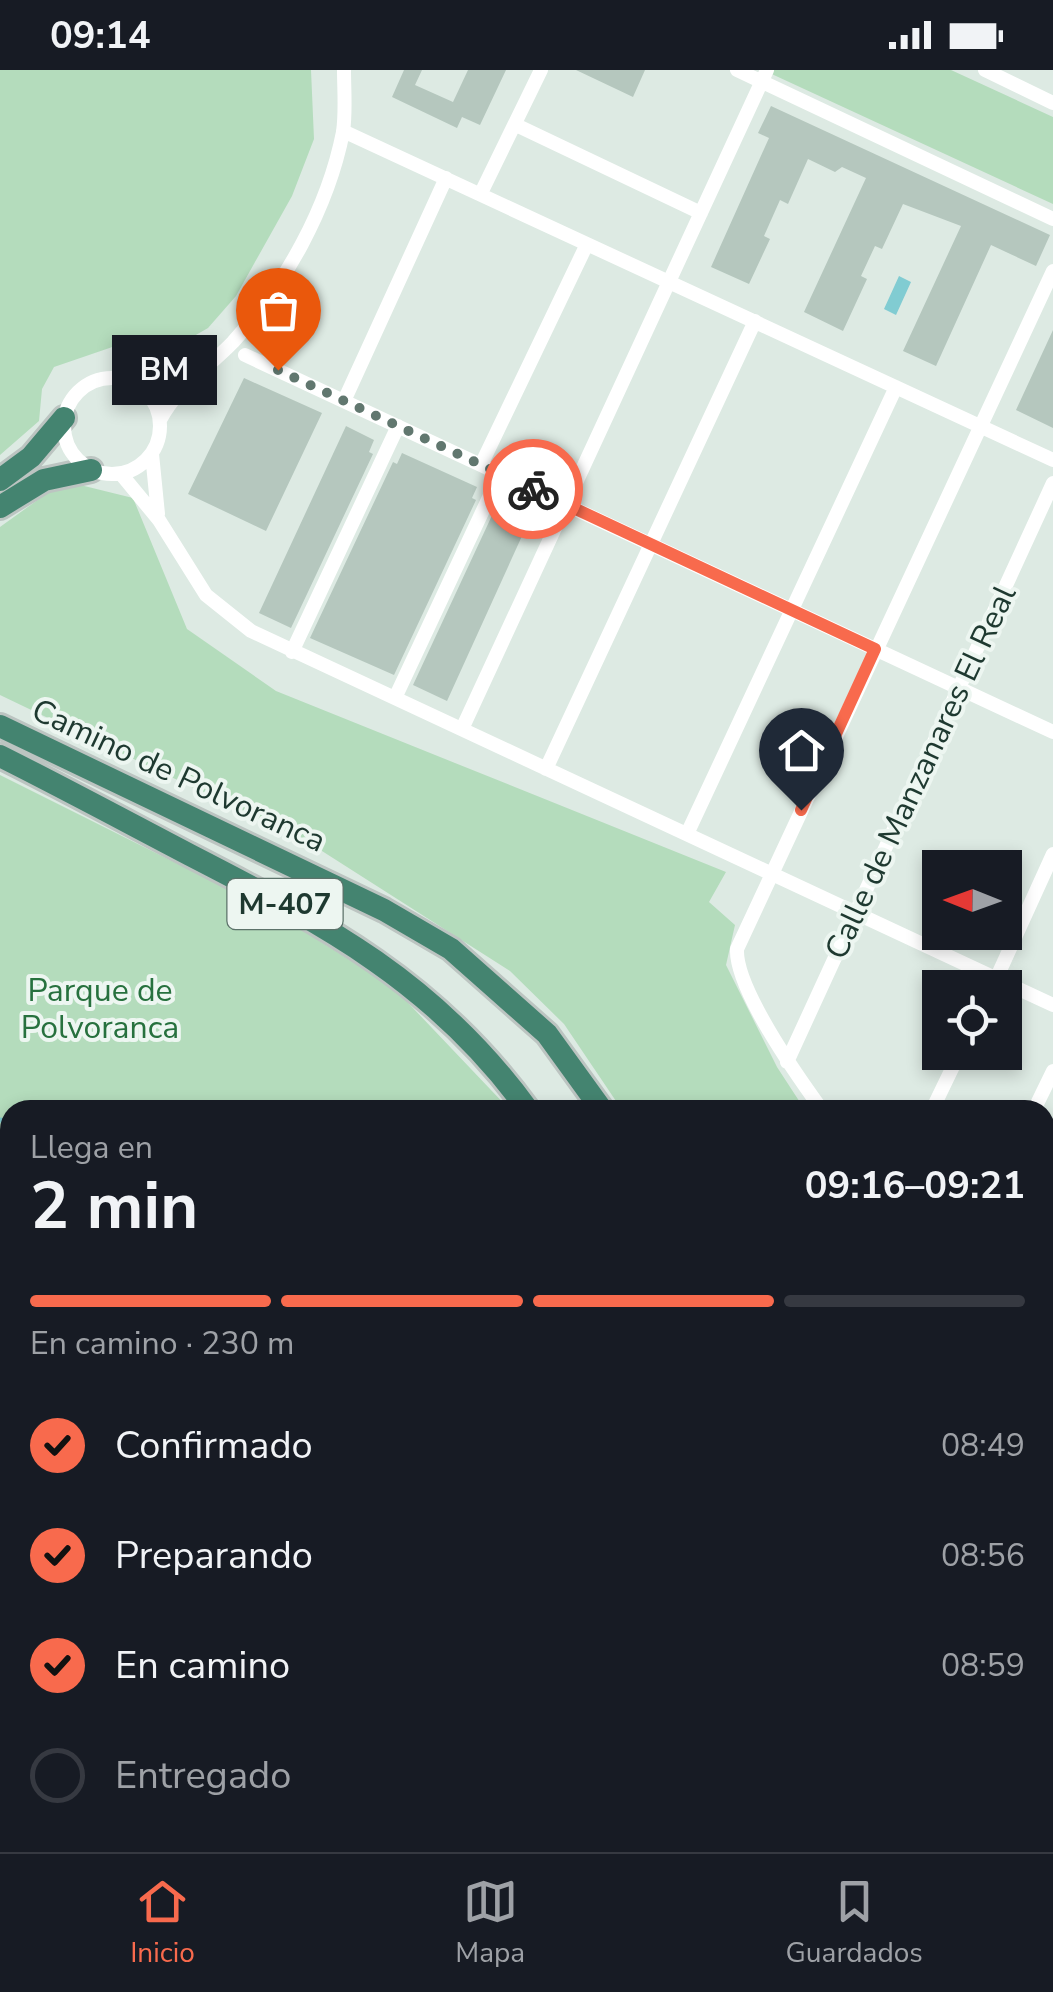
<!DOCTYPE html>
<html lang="es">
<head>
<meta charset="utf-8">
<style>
  :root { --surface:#171b24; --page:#20242c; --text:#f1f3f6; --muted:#9ea1a6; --line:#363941; --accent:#f86a4d }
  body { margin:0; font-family:"Nunito Sans",sans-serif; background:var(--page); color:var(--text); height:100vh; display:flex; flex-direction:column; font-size:38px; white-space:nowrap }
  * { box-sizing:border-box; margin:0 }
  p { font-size:32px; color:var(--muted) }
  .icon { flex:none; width:55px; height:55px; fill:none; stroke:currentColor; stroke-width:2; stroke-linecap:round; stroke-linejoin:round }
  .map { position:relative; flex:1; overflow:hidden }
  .details { position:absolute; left:0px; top:1030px; width:1055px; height:752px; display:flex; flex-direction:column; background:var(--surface); border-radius:30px 30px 0 0; box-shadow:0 5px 15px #0003 }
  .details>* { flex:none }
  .needle { width:65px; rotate:271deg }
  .fabs { position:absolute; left:922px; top:780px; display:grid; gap:20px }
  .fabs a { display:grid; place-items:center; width:100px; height:100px; border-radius:0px; background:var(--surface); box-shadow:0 5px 15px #0003; font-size:50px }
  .pin { position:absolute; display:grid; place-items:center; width:85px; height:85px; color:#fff; margin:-102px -42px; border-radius:50% 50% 50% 0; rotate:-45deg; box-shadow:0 0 10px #0007 }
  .pin .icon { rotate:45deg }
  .courier { position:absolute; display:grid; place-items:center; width:100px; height:100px; margin:-50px; border:8px solid #f86a4d; border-radius:50%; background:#fff; color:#222; box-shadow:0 2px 12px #0007 }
  .bubble { position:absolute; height:70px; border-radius:0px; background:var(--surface); box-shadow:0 5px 15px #0003; font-size:32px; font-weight:700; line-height:70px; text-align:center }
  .overview em { font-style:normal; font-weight:700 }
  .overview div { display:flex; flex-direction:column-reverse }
  .overview { display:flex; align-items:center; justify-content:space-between; height:170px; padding:0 30px }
  h1 { font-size:65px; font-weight:700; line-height:75px }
  .bar { display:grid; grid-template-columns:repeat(4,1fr); gap:15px 10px; align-content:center; height:120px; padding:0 30px }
  .bar i { height:12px; border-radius:8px; background:var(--line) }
  .bar .on { background:var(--accent) }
  .bar p { grid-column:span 4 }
  ol { padding:0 30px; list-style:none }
  li { display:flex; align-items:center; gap:30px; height:110px }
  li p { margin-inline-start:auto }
  li .icon { padding:10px; border-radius:50%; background:var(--accent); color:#111; stroke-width:4 }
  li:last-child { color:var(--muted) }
  li i { width:55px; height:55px; border:5px solid var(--line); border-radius:50% }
  .status { display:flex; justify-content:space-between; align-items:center; height:70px; padding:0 50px; background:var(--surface); direction:ltr }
  .status svg { height:28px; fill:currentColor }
  .tabs { display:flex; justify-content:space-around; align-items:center; height:140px; border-top:2px solid var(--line); background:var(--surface); font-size:28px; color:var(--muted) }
  .tabs a { display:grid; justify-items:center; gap:5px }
  .tabs .on { color:var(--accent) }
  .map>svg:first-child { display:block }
</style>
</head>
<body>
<div class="status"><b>09:14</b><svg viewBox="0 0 49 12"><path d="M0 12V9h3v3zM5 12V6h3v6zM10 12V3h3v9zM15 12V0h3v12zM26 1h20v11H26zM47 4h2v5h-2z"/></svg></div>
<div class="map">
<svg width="1053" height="1782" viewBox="0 0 1053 1782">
  <rect width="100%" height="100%" fill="#ddeae3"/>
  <!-- green -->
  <path fill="#b4dcbc" d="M0,0H311L314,69L292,126L236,226L208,258L175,277L124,273L54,297L42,319L39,351L0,385Z
    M763,0H951L1053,47V134Z
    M64,411L133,428L187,559L276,621L726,802L709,832L735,855L726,895L777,997L805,1040H622L564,954L510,901L311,774L0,625V457Z
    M0,705L272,841L394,918L510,1040H10V1772H1045V1602L1053,1607V1782H0Z
    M1045,1312L1053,1319V1495L1045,1490Z"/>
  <!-- water -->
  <path fill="#81ccd2" d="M899,206L911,212L896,245L884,239Z
    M845,1773H893L903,1782H855Z"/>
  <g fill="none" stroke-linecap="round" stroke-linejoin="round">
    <!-- stream -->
    <path stroke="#81ccd2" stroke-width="5" d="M0,1050L10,1052"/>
  </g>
  <!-- building -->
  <path fill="#b5c7be" d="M404,0H422L415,15L453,32L468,0H506L480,55L462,47L457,58L392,27Z
    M576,0H645L633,27Z
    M771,36L1050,165L1036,196L991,175L936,296L903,281L961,156L903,134L882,179L875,176L861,206L867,209L843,261L804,242L866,108L842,97L835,102L808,89L788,134L780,130L764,166L770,169L749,214L711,197L769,68L758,63Z
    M1053,260V358L1016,340Z
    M244,308L322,343L266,461L188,424Z
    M346,356L374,370L369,382L373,384L291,558L259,543Z
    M402,383L477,417L472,428L476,430L394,605L310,568L393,392L397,394Z
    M505,431L532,444L447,631L413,615L495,439L500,442Z"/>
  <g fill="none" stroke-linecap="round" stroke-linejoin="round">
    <!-- trunk casing -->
    <g stroke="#bcc4c1" stroke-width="28">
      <path id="trunk" d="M0,410L31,387L64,348
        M0,437L44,410L91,400
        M0,656L384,840L451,879L547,964L602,1040
        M0,686C64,718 127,752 190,785C326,855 436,913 528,1040
        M1045,1504L1053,1509
        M1045,1579L1053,1583"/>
    </g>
    <!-- minor -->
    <path stroke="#fff" stroke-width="14" d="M737,0L1053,149
      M985,0L1053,33
      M516,55L701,143
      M343,61L1053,390
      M481,123L541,0
      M245,285L1053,662
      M64 356a48 48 0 1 1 96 0a48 48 0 1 1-96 0Z
      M130,311L162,309L196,298
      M344,331L446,108
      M160,350C178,316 207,299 233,272C285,215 328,138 343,62C346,42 344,20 344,0
      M152,384L158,444
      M481,395L587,174
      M121,404L159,450L206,525L251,561L1053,935
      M292,582L398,356
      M395,628L500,404
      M462,659L767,0
      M546,699L755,251
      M687,764L896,317
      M992,918L1053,784
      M787,992L1053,413
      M822,1040C798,1007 735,918 737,879L1053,201
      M932,1040L960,982
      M1034,1040L1053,1001
      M1045,1238L1053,1221
      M1045,1272L1053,1278"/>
    <!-- trunk -->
    <use href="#trunk" stroke="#448470" stroke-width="22"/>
  </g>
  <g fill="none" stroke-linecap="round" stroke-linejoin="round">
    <!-- done -->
    <path stroke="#61776f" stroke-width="10" stroke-dasharray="0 18" d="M278,300L533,419"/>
    <!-- route -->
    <path stroke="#f86a4d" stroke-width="12" d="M533,419L875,579L801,740"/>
  </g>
  <g text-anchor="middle" stroke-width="8" stroke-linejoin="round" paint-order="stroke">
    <!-- shield labels -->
    <rect fill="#edf6f1" stroke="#5c726a" stroke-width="2.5" x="227.5" y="809" width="115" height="50" rx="8"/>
    <g font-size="30" font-weight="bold" fill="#1e3930">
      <text x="285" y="844">M-407</text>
    </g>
    <!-- street labels -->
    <g font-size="32" fill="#1e3930" stroke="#edf6f1">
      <text transform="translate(920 702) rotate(-65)" y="11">Calle de Manzanares El Real</text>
      <text transform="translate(179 705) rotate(25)" y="11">Camino de Polvoranca</text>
    </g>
    <!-- park labels -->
    <g font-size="32" fill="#27713e" stroke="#edf6f1">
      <text x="100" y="931">Parque de<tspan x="100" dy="37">Polvoranca</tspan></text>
    </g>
  </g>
</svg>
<div class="fabs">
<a><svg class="needle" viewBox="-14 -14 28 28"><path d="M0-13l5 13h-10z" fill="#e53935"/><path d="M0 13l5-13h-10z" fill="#9ea1a6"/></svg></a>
<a><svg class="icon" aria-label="locate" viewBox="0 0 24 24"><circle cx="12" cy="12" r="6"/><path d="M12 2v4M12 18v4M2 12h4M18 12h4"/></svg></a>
</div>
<div class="pin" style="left:278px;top:300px;background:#ea580c"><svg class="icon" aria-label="bag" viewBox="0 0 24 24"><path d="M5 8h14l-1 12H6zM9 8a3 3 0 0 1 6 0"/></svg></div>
<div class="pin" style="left:801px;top:740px;background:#1f2937"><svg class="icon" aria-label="home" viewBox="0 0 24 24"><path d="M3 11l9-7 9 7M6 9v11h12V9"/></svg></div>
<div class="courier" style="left:533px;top:419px"><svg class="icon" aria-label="bike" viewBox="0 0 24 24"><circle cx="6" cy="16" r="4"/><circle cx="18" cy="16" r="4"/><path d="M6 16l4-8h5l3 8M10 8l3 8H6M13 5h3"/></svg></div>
<div class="bubble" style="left:112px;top:265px;width:105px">BM</div>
<section class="details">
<div class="overview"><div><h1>2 min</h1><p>Llega en</p></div><em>09:16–09:21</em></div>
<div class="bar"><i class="on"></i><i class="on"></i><i class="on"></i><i></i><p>En camino · 230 m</p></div>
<ol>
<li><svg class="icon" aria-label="check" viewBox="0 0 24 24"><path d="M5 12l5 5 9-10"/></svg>Confirmado<p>08:49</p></li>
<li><svg class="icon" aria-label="check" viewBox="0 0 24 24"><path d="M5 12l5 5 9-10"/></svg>Preparando<p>08:56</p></li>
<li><svg class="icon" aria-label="check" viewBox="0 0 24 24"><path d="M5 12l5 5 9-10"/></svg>En camino<p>08:59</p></li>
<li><i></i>Entregado</li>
</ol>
</section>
</div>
<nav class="tabs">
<a class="on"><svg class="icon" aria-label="home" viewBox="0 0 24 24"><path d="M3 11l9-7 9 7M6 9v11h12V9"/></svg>Inicio</a>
<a><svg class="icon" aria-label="map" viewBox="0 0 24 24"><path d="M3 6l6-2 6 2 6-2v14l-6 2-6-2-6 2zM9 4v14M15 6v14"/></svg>Mapa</a>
<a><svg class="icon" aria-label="saved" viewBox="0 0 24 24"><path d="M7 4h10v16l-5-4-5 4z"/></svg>Guardados</a>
</nav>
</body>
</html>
